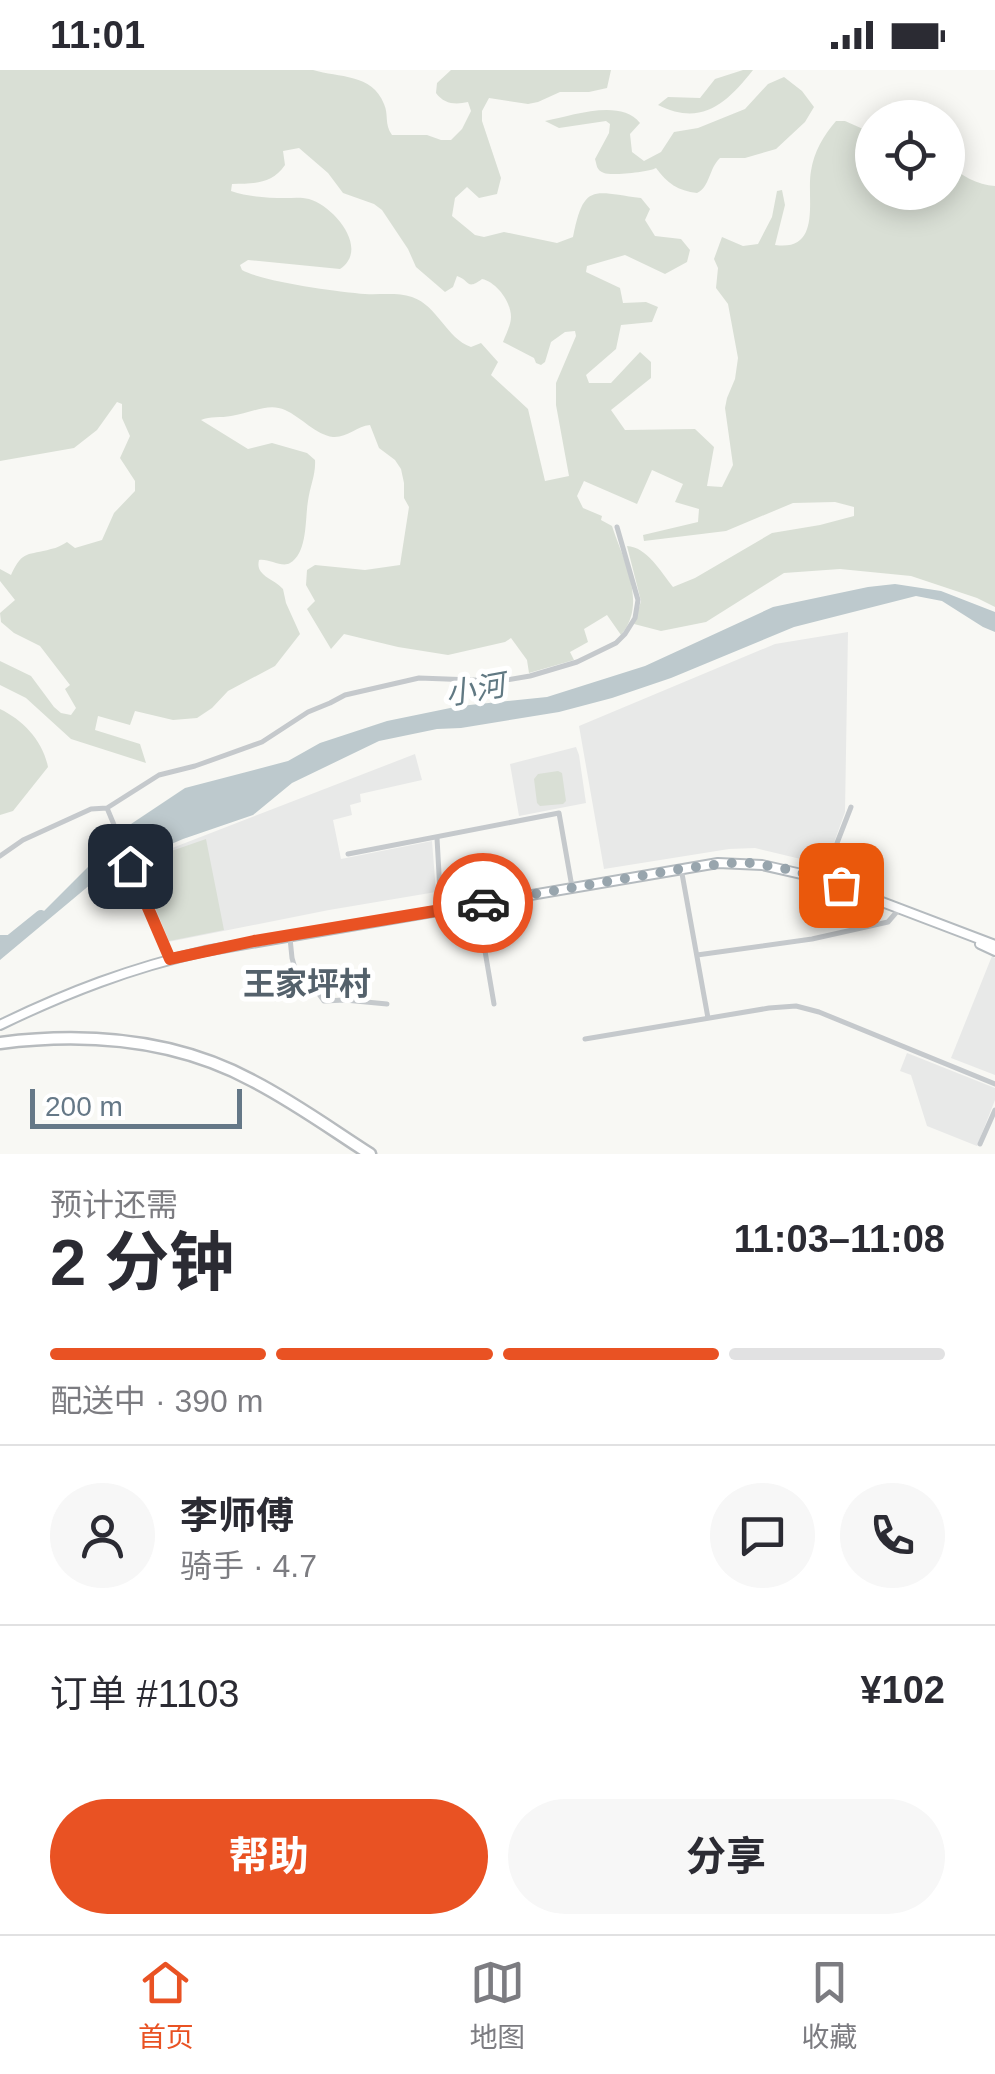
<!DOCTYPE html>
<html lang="zh">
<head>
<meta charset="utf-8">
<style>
  :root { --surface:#fff; --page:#f7f7f7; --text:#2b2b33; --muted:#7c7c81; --line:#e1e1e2; --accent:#e95223 }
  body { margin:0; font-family:Helvetica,"Noto Sans SC",sans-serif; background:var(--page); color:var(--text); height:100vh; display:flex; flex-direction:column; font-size:38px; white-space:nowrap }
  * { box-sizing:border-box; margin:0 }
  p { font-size:32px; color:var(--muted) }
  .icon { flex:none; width:55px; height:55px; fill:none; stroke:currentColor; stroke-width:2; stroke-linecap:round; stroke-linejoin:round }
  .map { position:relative; height:1084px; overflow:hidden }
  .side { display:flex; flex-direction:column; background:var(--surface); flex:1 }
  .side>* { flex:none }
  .tools { position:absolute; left:855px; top:30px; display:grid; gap:20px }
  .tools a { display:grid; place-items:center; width:110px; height:110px; border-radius:50%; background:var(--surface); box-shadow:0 5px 25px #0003; font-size:50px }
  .scale { position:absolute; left:30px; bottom:25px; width:212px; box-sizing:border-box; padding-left:10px; border:5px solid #657887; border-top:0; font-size:28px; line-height:35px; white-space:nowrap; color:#657887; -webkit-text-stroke:8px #fff; paint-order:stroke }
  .pin { position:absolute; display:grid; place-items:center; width:85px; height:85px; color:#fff; margin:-42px; border-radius:20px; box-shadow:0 5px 15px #0006 }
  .courier { position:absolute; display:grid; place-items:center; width:100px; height:100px; margin:-50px; border:8px solid #e95223; border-radius:50%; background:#fff; color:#222; box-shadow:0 2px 12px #0007 }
  .head em { font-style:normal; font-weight:700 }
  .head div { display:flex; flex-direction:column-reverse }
  .head { display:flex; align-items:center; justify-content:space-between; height:170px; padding:0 50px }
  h1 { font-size:65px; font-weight:700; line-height:75px }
  .bar { display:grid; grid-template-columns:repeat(4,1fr); gap:15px 10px; align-content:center; height:120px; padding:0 50px }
  .bar i { height:12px; border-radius:8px; background:var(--line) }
  .bar .current { background:var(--accent) }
  .bar p { grid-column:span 4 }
  .line { display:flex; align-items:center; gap:25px; padding:0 50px; border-top:2px solid var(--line) }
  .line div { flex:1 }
  .round { display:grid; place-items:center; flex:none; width:105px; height:105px; border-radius:52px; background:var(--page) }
  .cta { display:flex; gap:20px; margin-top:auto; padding:20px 50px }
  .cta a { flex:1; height:115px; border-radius:60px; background:var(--accent); color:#fff; font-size:40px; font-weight:700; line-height:115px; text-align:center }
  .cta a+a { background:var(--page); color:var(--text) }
  .status { display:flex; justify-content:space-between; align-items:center; height:70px; padding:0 50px; background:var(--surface); direction:ltr }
  .status svg { height:28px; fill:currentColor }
  .tab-bar { display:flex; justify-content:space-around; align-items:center; height:140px; border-top:2px solid var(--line); background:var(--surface); font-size:28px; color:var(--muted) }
  .tab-bar a { display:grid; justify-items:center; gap:5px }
  .tab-bar .current { color:var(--accent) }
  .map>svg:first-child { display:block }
</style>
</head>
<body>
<div class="status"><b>11:01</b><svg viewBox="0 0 49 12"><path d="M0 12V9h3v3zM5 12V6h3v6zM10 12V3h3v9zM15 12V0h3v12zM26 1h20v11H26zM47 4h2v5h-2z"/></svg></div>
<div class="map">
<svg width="995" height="1084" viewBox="0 0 995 1084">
  <rect width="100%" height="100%" fill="#f8f8f4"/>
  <!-- built -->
  <path fill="#e8e9e8" d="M848,562L845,742L826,795L755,778L729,779L604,799L579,656L775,574Z
    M576,677L579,685L586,733L519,746L510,694Z
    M415,684L422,710L360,724L361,732L350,735L352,745L333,750L341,789L432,771L436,822L329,840L168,872L136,792Z
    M992,886L995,888V1005L951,988Z
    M907,983L995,1018V1030L977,1076L927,1056L911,1005L900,1001Z"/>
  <!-- green -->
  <path fill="#d9dfd5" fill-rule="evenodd" d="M0,0H313C339,8 372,3 384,34C389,45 384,54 392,65H427L441,70H451L462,59L471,41L468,32C455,35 444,34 436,23L437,13L451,0H611L607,18L589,22H560L538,32L528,34L489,28L482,41V51L501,108L497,124L479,128L467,117L455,128L452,146L475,165L484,167L504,162L557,173L573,167C584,112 593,122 641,128L650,139L645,150L655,166L681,169L690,180L687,192L665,204L625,185L587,196L586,202L620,218L623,233L646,232L658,237L652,252L621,255L616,279L586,305L589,313H611L640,282L651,292V308L611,340L625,360L695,359L714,377L707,416L722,417L733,395L725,338L727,328L735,309L738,288L728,234L716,218L718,198L714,189L722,167L743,176L758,174L772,147L777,121L782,120L785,135L775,175C823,182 806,127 811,101C814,82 823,66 836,51H845L872,63V122H948V93C959,105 978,115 995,116V537L977,528L911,506L840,499L784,503L706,552L661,561L634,554L641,531L627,476C647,477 661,502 673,517L695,508L772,463L820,455L854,446V437L835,432L793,433L726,461L644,471L643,465L698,452L699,439L675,432L683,414L652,400L637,434L584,411L577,426L583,438L602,446L601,450L612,456C623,490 648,533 621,565L607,545L584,559L588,572L570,582L574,590L529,603L527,590L511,568L505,572L448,585L398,577L344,564L331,579L307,539L315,531L306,515L307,500L315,495L365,500L400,495L409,437L404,428V413L401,399L395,390L379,378L370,355C357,356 347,368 333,367C316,365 301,347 285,340C268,332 249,344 231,346C221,348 210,346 201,350L248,379L272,373L307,383L315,390C316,404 310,416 308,431C305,447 308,483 290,493C282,498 268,488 259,490C255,506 273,508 283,519L286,533L300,564L275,596L228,621L212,638L197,648L173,650L135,641L130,655L98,646L95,660L140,674L146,693L71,669L26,628L0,615V591L31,606L54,637L61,643L71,645L76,638L65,619L70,615L40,576L14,563L1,552L0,543L15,530L0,511V499L11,505C23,479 28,486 51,479C57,478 62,475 67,472L75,478L102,470L114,443L135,421V411L120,388L130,366L122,348V334L117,332L97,360L74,378L0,391ZM299,78L328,103L343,123L374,134L382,140L408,179L416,197L445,222L453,217L457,206C470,210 466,221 482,209C496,212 511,231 511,247C511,255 506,264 503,272L534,288L536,293L541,295L545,292L551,272L565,262L575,261L576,266L556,313V335L569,406L545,411L528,339L491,305L498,292L481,273L471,277C446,268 438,236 412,227C397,222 380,225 365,224C339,222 263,212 242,200L240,195L248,190L340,199C370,179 334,136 309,129C301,127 293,128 285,128C267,128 249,127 231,121L232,114C254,113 271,115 285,95L283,81Z
    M743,0H753C727,33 702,57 658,35L668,27L700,28L715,9Z
    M784,7L802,21L814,37L805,52L776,79L745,88H720C709,98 710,117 697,123C678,121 667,113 656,98C649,102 611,106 604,103C596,100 597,95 595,89L609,63L610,54L606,51L559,58L545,51C572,46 620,28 640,53L630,64L632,82L644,91L661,82L674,62L698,58L745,39L768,14Z
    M0,639C23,650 43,671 48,697L13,741L0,745Z
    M558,701L562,703L566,731L563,734L540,736L537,733L534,709L538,704Z
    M206,769L224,860L169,871L137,793Z"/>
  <!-- water -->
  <path fill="#bdc9cd" d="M895,514L941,521L995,542V562L983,557L942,531L916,526L794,557L671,608L612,628L559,642L461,658L437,659L379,671L292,713L253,745L183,769L113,799L91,814L0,890V865H14L23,862L131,754L185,718L288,691L320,673L387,651L460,636L547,627L645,596L773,537L868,517Z"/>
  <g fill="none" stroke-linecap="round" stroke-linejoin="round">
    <!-- river -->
    <path stroke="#bdc9cd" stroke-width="12" d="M0,879L41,846"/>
    <!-- secondary casing -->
    <g stroke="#b5bbbf" stroke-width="12">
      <path id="secondary" d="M980,874L995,881
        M0,955C68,922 131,898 205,881L718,793L762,795L819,808L995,875"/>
    </g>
    <!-- highway casing -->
    <g stroke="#b7bbbe" stroke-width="15">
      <path id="highway" d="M0,973C87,962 175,969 253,1011C294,1032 331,1059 370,1084"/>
    </g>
    <!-- street -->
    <path stroke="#c5c9cc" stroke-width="5" d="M107,738L170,889
      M437,768L441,840
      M348,784L559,743L572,817
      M0,786L23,770L91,739L107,738L159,705L195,696L262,672L308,642L330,633L345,625L419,608L500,611L530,606L577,592L616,573L625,564L635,548L638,530L617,457
      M681,798L708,948
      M823,809L851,737
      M477,834L494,934
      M290,868L292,888L296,902L311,913L324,931L345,930L387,934
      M697,885L812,869L888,852L900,838
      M585,969L769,938L796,936L819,942L995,1014
      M980,1074L995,1040"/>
    <!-- secondary -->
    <use href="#secondary" stroke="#fff" stroke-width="8"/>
    <!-- highway -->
    <use href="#highway" stroke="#fff" stroke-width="10"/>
  </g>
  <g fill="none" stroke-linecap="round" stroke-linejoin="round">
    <!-- done -->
    <path stroke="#98a5ad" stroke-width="10" stroke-dasharray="0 18" d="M483,833L686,798L731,793H751L792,800L841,815"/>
    <!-- route -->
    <path stroke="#e95223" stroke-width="12" d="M130,796L170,889L254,871L483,833"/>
  </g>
  <g text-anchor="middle" stroke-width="10" stroke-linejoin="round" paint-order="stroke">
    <!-- water labels -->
    <g font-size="30" font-style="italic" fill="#617983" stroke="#fff">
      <text transform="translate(475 620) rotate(-10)" y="10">小河</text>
    </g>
    <!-- quarter labels -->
    <g font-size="32" font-weight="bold" fill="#54616b" stroke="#fff">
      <text x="307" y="925">王家坪村</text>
    </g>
  </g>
</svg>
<div class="tools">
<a><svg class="icon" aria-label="locate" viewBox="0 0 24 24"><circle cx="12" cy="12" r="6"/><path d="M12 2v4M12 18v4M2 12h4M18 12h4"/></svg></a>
</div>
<div class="scale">200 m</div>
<div class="pin" style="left:841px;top:815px;background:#ea580c"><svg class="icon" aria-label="bag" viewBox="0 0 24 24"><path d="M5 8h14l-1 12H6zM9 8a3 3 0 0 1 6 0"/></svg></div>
<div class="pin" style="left:130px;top:796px;background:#1f2937"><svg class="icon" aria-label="home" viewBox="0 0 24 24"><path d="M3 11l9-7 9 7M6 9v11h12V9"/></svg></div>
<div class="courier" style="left:483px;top:833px"><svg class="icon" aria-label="car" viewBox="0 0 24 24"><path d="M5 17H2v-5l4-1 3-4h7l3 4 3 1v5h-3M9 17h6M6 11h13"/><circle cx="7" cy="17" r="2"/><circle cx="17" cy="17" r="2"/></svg></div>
</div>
<section class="side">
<div class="head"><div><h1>2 分钟</h1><p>预计还需</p></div><em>11:03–11:08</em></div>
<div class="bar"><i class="current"></i><i class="current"></i><i class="current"></i><i></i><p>配送中 · 390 m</p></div>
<div class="line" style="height:180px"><a class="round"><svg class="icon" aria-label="person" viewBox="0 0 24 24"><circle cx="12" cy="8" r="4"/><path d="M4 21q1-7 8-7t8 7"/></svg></a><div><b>李师傅</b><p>骑手 · 4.7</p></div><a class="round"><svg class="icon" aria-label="chat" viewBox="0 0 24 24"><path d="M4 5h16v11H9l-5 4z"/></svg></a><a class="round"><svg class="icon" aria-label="phone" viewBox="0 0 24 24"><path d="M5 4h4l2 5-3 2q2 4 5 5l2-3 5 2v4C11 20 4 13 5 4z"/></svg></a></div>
<div class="line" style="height:130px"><div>订单 #1103</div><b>¥102</b></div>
<div class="cta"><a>帮助</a><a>分享</a></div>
</section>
<nav class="tab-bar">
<a class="current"><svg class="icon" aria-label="home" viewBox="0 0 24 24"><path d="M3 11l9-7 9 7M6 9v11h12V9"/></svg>首页</a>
<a><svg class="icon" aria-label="map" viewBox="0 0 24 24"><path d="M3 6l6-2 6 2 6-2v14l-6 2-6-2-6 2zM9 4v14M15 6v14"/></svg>地图</a>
<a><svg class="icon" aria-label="saved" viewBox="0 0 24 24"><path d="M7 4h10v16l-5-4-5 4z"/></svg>收藏</a>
</nav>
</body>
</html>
